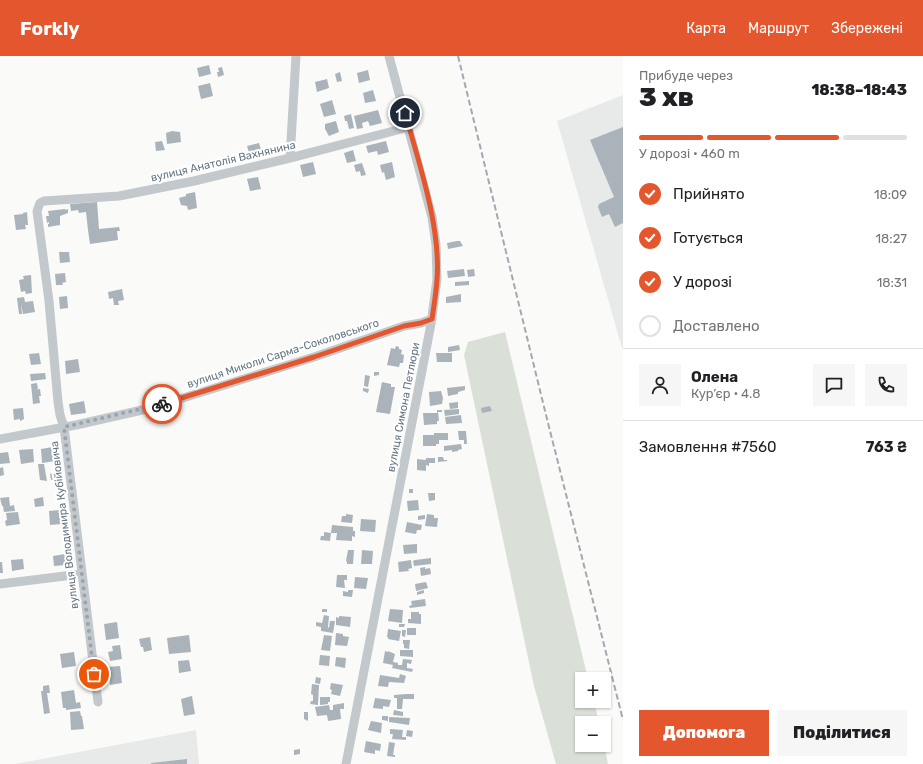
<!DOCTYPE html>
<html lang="uk">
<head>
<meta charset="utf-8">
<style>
  :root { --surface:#fff; --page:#f6f6f6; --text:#202124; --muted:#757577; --line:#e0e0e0; --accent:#e4572e }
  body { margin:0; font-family:Rubik,sans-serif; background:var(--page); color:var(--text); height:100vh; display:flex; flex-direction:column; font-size:15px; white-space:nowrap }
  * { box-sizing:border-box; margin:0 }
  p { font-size:13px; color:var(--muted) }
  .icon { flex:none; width:22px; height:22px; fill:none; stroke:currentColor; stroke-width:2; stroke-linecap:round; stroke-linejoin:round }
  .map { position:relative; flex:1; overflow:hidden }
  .side { display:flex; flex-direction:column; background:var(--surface); width:300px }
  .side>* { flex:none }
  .tools { position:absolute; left:575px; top:616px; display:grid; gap:8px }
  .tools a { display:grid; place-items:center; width:36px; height:36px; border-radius:0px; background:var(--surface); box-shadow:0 1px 3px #0004; font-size:20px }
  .pin { position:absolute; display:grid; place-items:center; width:34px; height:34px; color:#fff; margin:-17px; border:2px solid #fff; border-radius:50%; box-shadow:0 1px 4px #0007 }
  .courier { position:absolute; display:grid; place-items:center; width:40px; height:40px; margin:-20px; border:3px solid #e4572e; border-radius:50%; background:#fff; color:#222; box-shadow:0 1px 5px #0007 }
  .headline em { font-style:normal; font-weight:800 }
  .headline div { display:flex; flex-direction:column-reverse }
  .headline { display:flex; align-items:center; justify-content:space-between; height:68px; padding:0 16px }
  h1 { font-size:26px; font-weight:800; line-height:30px }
  .bar { display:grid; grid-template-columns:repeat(4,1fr); gap:6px 4px; align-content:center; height:48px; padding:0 16px }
  .bar i { height:5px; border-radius:3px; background:var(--line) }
  .bar .current { background:var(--accent) }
  .bar p { grid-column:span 4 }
  .line { display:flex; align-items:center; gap:10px; padding:0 16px; border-top:1px solid var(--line) }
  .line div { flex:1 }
  .round { display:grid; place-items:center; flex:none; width:42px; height:42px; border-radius:0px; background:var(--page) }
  ol { padding:0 16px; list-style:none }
  li { display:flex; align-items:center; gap:12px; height:44px }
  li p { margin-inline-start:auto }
  li .icon { padding:4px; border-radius:50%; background:var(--accent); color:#fff; stroke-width:4 }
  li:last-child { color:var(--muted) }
  li i { width:22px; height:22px; border:2px solid var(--line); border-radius:50% }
  .cta { display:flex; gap:8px; margin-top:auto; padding:8px 16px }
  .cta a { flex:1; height:46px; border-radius:0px; background:var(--accent); color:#fff; font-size:16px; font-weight:800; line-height:46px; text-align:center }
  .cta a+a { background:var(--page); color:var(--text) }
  header { display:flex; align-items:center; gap:24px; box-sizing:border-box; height:56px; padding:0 20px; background:var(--accent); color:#fff }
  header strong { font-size:19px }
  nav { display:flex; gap:22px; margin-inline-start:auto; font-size:14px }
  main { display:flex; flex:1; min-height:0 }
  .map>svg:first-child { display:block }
</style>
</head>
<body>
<header>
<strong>Forkly</strong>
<nav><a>Карта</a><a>Маршрут</a><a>Збережені</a></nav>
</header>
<main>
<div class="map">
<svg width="623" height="708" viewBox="0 0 623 708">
  <rect width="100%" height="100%" fill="#fafaf8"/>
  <!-- built -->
  <path fill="#e8e9e9" d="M623,39V292H622L557,65Z
    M196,674L199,708H15Z"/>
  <!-- green -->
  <path fill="#dadfd7" d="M505,276L588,623H582V645H594L599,667H582V689L604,688L608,708H556L534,630L464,299L468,286Z"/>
  <!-- building -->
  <path fill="#aab3b9" d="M209,9L211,18L199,21L197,12Z
    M222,11L224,19L218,21L217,16H219L218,12Z
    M368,14L370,24L359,27L357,17Z
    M340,16L342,25L337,26L335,18Z
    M327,23L329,32L317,36L315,26Z
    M210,27L213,40L201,43L198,30Z
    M373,34L376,45L365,47L363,37Z
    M332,44L336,58L324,61L320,48Z
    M378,54L382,67L370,70L368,65L362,67L363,72L357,73L354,60Z
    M351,58L354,72L349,73L347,65H345L344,60Z
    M336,65L339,76L329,80L325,73V68Z
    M623,71V167L615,171L609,158L602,161L598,151L599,148L614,141L590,84Z
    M172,75L180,76L181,86L167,88L166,77Z
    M162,85L165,94L156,95L155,86Z
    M386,85L389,96L378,99L377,95L368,97L366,90Z
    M259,87L262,97L250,100L247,90Z
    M353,94L356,105L347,107L344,97Z
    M313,106L316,118L303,121L300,109Z
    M392,106L395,121L386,124L384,116L382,117L380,109Z
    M362,107L366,119L361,120L360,115L356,116L354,109Z
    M258,121L261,133L250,135L247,123Z
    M195,136L197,152L188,154L187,150L181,149L179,142L186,140V138Z
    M97,146L99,173L119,171L120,175H117L118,184L90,188L88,174L93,173L88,174L86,156L79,157L78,154L71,155L70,148Z
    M65,153V154L68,153V157L60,160V169L48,171V168H49V166L47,167L46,160H49L48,155Z
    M27,156L28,169H25L26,173L16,174L14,159L23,158V157Z
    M457,185H460L463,190L448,193L447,187Z
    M59,196H69L70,206L60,207Z
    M464,213L465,220L448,222L447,215Z
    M474,213L475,220L468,221L467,214Z
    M65,217L66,226L62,227L63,229H56L55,218Z
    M31,219L32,237L26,238L25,235L21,236L19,224L24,223L23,220Z
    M469,225V229L455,230V226Z
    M122,233L124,244L118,245L119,249H114L113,242L109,243L108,236Z
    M461,238V246L446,247V241Z
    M67,240L68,252L60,253L59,241Z
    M24,241L25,246L33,245L35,256L23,258L21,248L22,258H19L17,242Z
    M459,289L460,294L448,296V291Z
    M396,290L399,291V293L402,294L401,298L404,299L403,307H400L399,311L387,309L391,292L395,293Z
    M39,297L41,308L31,309L29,298Z
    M436,297H452V306H437Z
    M78,303L80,316L66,318L65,305Z
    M374,316H379V319L374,320Z
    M45,317L46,323L31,325L30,318Z
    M365,319L370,320L368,331L364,330Z
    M382,326L391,328V331H395L390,358L376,356Z
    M37,327L38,333L34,334L40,333L41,340H39L40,347L33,348L31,328Z
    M465,330V334L458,336V338L448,340L447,332Z
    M363,332L369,333L368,337L363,335Z
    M441,335L443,342L442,348L430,350L429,336Z
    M84,345L86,357L71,359L69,348Z
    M458,346V352L450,353L449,347Z
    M490,350L492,355L482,357L481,352Z
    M23,352L24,363L20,365V363L14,364L13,353Z
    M459,353V358L445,360L444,354Z
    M437,354H442V356H438L439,365H437V368L424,369L423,357H437Z
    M461,359L462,367L446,368L445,361Z
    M458,375H466L467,388H464V384H459Z
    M434,377H448V384H439V388H436V390H423V379H434Z
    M461,388L462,393L458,394V395L452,396V394L444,395V390Z
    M53,391L55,405L42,407L41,393Z
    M33,393L34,406L21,408L19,394Z
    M8,396L10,407L0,408V397Z
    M438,401H443L444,404H447V405L438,406Z
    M426,402H435V407H429V410L426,409V415L417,414V403L426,404Z
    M38,408H44L47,425L40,424Z
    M3,411L4,419L0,420V412Z
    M54,417L56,423L51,424L50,418Z
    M59,417V423H56L55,418Z
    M409,433H413V437H409Z
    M428,437H435V444L429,445Z
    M9,441L10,450L14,449L15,455L4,456L3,450H2L0,442Z
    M43,441L44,450L35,451L34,443Z
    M418,444L419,454L408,455L407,445Z
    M60,454L62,468L50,469L49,455Z
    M18,456L20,468L6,470L5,465L7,464L6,457Z
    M346,458L353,459L352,467L341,466L342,460H346Z
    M427,458L434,459V462H438L437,471L425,470Z
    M425,459V463L418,464V460Z
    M361,463L376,464L375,476L360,475Z
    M407,466L422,469L421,474H417L416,478L405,476Z
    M332,469L353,471V475H355V481L352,480V485L336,484L337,477H331Z
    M324,476L331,477L330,485L320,484L321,480H324Z
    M417,488V497L404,498L403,489Z
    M348,494H354L353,508H347V506L346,505Z
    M362,494L373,495L372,508H361Z
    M65,498L66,509L54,510L53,500Z
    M431,502V508L414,510L413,505L415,504Z
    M23,503L24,513L12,515L11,504Z
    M411,504L412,512L408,513L409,515L399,516L398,506Z
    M0,506H2L3,517H0Z
    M425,511V513L430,512L431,518L421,520L420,512Z
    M337,519H347V524H344L345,532L336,531Z
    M355,521L368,522L366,533L354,532Z
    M426,526L428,532L416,535L415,528Z
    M348,534H353L352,541L343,540V535L348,536Z
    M424,534V537L417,539V536Z
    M425,543L426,550L410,552L409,550L412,549L411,545Z
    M322,553H327V556H322Z
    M390,553L403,554L402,567L388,565Z
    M411,556H419V558H421V568L408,567V563H411Z
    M324,559L329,560L328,571L329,572L330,565H335L333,577L321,575V571L316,570V566L322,567Z
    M339,560L351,561L350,571L336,569V561L339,562Z
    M117,566L119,582L106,584L104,568Z
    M399,568H405L404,571H399Z
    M407,572H416V579H407Z
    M388,573L401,575L399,585L388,583V581H387Z
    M402,574H406L405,581L402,580Z
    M336,577L343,578V580L349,581L347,590L335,589Z
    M189,579L191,596L169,598L167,582Z
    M324,579L332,580L330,595L321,594Z
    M150,581L152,594L144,596L143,591H141L139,583Z
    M403,584H410L409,593L404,592V588H403Z
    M120,589L122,603L110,605L108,596L113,595L112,590Z
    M400,594H413V601L400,600Z
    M385,595L388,596V595L395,598L393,606L398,607V609H402L403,603L412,604L411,608L407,607V612L413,613L412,616L392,612L393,609L383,607Z
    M74,596L76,610L62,612L60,598Z
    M320,599L330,600L329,610L319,609Z
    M336,601L346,602L345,612L335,610Z
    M189,604L191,615L179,617L178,605Z
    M120,610L122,627L110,629L108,611Z
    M400,618L406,620L404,627L389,626L388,631L378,630L380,619L399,622Z
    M316,621L321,622L320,628L315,627Z
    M331,627L343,629L340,640L331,638L332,634L330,633Z
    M312,628L319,629L318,649L310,648L311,645H313V639L311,638Z
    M49,629L50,637H47L50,657L44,658L41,635H43V630Z
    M74,634L76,647L80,646L81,652L66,654V652H63L61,636Z
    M406,638H414V643H403L402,653H397V642H394V639Z
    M192,640L195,658L184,660L181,643Z
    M320,641H330V646H328V648L320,649Z
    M375,642L391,644L389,651L383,650V653L373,652Z
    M344,647V653H340L341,663L328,665L327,659L317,660L315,651L329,649L330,654H333V649Z
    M394,654L403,656V660L393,659Z
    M80,655L81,660H82L84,673L71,674L70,656Z
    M304,656H308V665L304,663Z
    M382,660H388V665L382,664Z
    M389,661L410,662L409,669L389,666Z
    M371,665L382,667L381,677L368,674Z
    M390,673L403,674L402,681H406V684L392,683L393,678H390Z
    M407,674L413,675L412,681L406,680Z
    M366,685L381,688L380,695L375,694V698L364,696Z
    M389,686L395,687L393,699H395V701L387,700Z
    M300,693V698L294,699V694Z
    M187,703V708H151V707Z"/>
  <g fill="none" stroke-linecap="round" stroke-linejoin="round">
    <!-- minor -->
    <path stroke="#c3c8cc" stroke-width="9" d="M290,102L296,0
      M0,383L76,369L151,352L314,301L404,270L421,267L432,263
      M0,528L81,518
      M98,646L64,371L60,359L58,346L49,245L37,155L40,147L44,145L119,140L194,125L290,102L409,71
      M346,708L431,268L437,223L436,189L432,161L389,0"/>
    <!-- rail -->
    <path stroke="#a2aab0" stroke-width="2" stroke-dasharray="6 3" stroke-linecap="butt" d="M458,0L547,363L623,664"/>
  </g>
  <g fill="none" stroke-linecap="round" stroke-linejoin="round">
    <!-- done -->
    <path stroke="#99a4ac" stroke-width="4" stroke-dasharray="0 7.2" d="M94,618L64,371L162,348"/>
    <!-- route -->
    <path stroke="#e4572e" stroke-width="5" d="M162,348L314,301L404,270L421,267L432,263C434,250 436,237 437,224C441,171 419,107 405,57"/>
  </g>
  <g text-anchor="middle" stroke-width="4" stroke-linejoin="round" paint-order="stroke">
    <!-- street labels -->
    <g font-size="11" fill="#657683" stroke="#fff">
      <text transform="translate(223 105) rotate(-13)" y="4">вулиця Анатолія Вахнянина</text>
      <text transform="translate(283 297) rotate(-18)" y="4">вулиця Миколи Сарма-Соколовського</text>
      <text transform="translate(403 351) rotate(-79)" y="4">вулиця Симона Петлюри</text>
      <text transform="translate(64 469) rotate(-97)" y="4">вулиця Володимира Кубійовича</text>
    </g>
  </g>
</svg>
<div class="tools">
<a>+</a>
<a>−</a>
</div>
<div class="pin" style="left:94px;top:618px;background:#ea580c"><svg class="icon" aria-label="bag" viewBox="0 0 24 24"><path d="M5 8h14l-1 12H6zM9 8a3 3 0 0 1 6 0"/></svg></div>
<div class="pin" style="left:405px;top:57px;background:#1f2937"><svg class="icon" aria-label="home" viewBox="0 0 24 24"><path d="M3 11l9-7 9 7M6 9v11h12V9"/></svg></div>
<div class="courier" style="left:162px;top:348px"><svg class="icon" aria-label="bike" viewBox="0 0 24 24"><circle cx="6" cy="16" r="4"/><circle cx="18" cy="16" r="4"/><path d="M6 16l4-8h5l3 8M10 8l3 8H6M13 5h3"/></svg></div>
</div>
<section class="side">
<div class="headline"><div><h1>3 хв</h1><p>Прибуде через</p></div><em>18:38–18:43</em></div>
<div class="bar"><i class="current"></i><i class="current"></i><i class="current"></i><i></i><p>У дорозі · 460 m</p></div>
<ol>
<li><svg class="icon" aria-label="check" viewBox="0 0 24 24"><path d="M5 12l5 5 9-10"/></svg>Прийнято<p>18:09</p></li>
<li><svg class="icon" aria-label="check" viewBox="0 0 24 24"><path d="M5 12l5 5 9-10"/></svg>Готується<p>18:27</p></li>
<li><svg class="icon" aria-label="check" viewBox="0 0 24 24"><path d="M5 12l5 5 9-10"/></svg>У дорозі<p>18:31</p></li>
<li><i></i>Доставлено</li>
</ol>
<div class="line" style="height:72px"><a class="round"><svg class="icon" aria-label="person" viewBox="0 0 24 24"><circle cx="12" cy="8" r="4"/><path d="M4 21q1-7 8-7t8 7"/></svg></a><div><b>Олена</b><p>Кур’єр · 4.8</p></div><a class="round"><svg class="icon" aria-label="chat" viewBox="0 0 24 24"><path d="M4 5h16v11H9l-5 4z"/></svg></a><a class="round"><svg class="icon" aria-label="phone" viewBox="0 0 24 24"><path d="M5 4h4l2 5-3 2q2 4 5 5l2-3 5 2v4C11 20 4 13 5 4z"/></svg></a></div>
<div class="line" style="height:52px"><div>Замовлення #7560</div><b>763 ₴</b></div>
<div class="cta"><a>Допомога</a><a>Поділитися</a></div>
</section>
</main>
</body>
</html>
